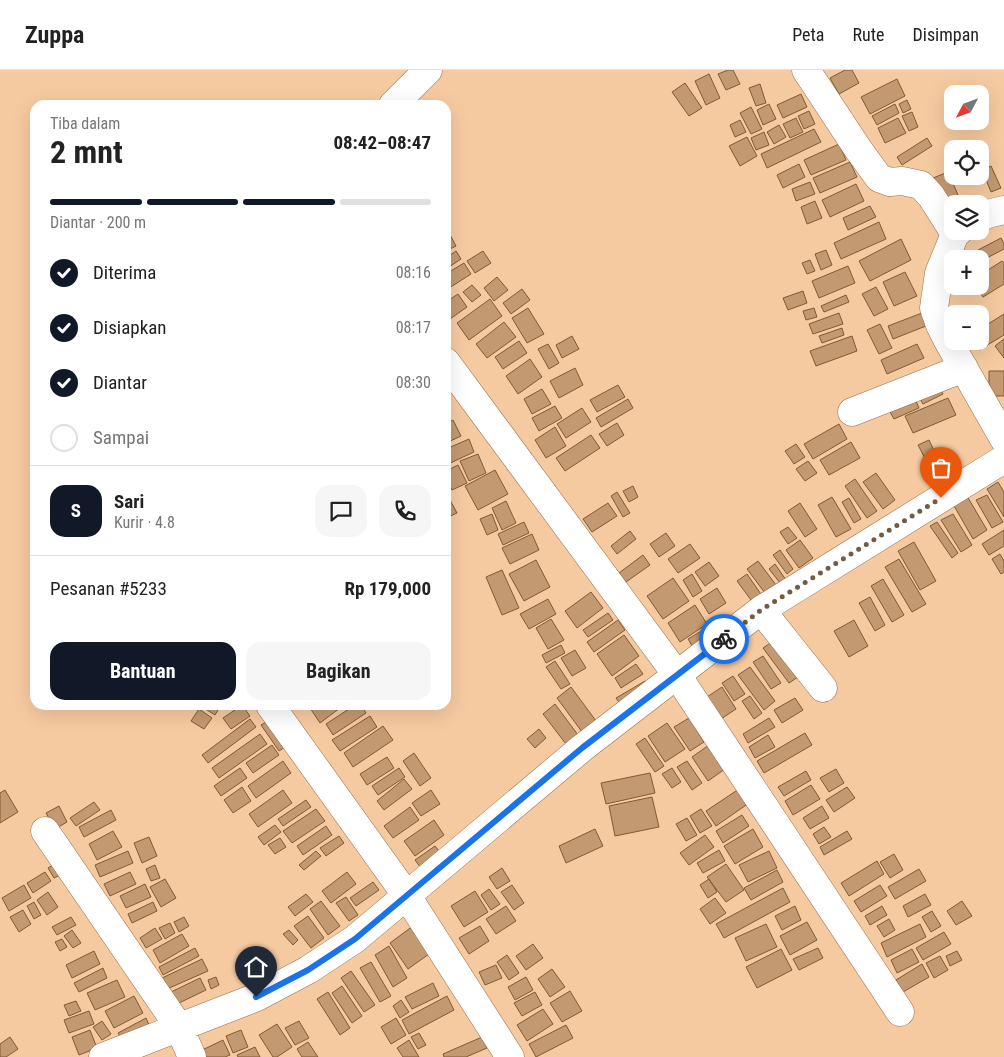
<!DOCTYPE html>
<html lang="id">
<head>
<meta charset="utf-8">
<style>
  :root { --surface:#fff; --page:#f6f6f6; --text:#222; --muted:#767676; --line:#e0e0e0; --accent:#111827 }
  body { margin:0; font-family:"Roboto Condensed",sans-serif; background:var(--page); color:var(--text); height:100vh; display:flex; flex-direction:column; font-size:19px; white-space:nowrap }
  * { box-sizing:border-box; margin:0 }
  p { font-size:16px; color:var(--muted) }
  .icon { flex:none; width:28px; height:28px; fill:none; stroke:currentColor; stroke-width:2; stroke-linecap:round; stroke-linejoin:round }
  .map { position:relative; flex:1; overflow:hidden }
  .drawer { position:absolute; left:30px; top:30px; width:421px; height:610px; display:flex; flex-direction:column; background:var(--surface); border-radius:15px; box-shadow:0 5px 20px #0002 }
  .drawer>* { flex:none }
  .needle { width:32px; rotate:229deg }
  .tools { position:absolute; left:944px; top:15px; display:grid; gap:10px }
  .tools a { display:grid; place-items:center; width:45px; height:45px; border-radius:10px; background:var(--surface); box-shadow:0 5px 20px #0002; font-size:25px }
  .pin { position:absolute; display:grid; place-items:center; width:42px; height:42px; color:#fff; margin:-51px -21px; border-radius:50% 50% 50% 0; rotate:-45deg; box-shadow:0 0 5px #0007 }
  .pin .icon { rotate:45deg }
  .courier { position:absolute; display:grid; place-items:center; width:50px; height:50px; margin:-25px; border:4px solid #1a73e8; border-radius:50%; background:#fff; color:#222; box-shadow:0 1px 6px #0007 }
  .head em { font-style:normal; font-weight:700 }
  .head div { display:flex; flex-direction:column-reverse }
  .head { display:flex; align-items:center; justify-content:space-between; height:85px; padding:0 20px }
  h1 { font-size:32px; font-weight:700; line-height:38px }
  .bar { display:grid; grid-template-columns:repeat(4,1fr); gap:8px 5px; align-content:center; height:60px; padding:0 20px }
  .bar i { height:6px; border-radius:4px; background:var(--line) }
  .bar .on { background:var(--accent) }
  .bar p { grid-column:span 4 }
  .line { display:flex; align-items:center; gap:12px; padding:0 20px; border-top:1px solid var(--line) }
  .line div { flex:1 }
  .round { display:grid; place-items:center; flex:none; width:52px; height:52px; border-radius:15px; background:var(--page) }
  ol { padding:0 20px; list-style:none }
  li { display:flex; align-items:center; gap:15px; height:55px }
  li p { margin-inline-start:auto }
  li .icon { padding:5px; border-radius:50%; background:var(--accent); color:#fff; stroke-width:4 }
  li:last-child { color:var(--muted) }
  li i { width:28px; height:28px; border:2px solid var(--line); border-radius:50% }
  .action { display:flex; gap:10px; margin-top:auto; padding:10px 20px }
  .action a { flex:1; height:58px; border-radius:15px; background:var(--accent); color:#fff; font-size:20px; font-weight:700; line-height:58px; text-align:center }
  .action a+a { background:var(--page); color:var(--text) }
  header { display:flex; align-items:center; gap:30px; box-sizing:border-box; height:70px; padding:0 25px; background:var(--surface); border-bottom:1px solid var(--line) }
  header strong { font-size:24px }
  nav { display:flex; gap:28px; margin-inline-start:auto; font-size:18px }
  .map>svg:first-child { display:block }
</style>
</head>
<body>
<header>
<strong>Zuppa</strong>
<nav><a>Peta</a><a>Rute</a><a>Disimpan</a></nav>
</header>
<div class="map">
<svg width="1004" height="987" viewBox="0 0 1004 987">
  <rect width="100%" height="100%" fill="#f6caa1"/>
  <!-- building -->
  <path fill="#c39971" stroke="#805933" d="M728,0H733L740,14L726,20L718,4Z
    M845,0H852L859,13L839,24L830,8Z
    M709,4L720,28L706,35L695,11Z
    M897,9L905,26L870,44L861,27Z
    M685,13L702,38L689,46L672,22Z
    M760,14L766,33L756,36L749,18Z
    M801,24L807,37L783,48L777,35Z
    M907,30L911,39L903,43L899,34Z
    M769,34L776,49L763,55L757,40Z
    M895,34L899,43L877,55L872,46Z
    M751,37L762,59L751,64L740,43Z
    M809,41L815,54L804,59L798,46Z
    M912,42L918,57L909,61L902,46Z
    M796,48L803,62L790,68L783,54Z
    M898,48L906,63L885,73L878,58Z
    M740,50L746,62L735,67L730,55Z
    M779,55L786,67L774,74L767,62Z
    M814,59L821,72L767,98L761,84Z
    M764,62L769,75L756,80L751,68Z
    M747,67L757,86L740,96L729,76Z
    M927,68L932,76L902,95L897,87Z
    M839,74L846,90L811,105L804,90Z
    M850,92L857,107L820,123L813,108Z
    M799,94L805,107L783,118L777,105Z
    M991,96L1001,118L991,122L982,100Z
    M948,102L962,134H952V143L933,108Z
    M810,112L815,124L796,131L792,119Z
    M856,114L864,131L830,147L822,130Z
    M815,131L822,148L807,154L801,137Z
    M870,136L876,147L848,160L843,148Z
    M879,152L886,169L841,189L834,173Z
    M448,161L456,176L446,181V162Z
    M1001,168L1004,174V179L983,190L978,180Z
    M901,169L911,190L870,211L859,191Z
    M826,180L832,195L821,200L815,184Z
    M456,181L461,189L446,199V188Z
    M483,181L491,193L475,203L467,191Z
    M810,190L815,201L807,204L802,193Z
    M1002,191L1004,193V214L983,227L976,216H980V205Z
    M464,193L471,204L446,220V204Z
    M848,196L855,213L819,228L812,211Z
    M905,202L917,226L894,236L883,212Z
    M497,207L508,220L494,231L484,218Z
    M472,215L481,225L472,232L463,222Z
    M876,217L888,239L874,246L862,224Z
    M522,219L530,230L511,244L503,233Z
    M803,221L807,233L788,240L783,228Z
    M458,224L467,237L450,249L446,244V232Z
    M846,225L849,232L824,242L821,236Z
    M490,229L502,246L469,270L457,253Z
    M528,238L544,264L527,273L512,248Z
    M814,238L817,247L806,250L803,241Z
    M839,243L843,254L813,264L809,254Z
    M922,243L926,256L893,269L888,256Z
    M1004,244V265L979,280L974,271H980V259Z
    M504,252L516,267L487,288L476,274Z
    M880,254L892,278L879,284L867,260Z
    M842,258L844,265L822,273L819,266Z
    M572,266L579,279L562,288L556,275Z
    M852,266L857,281L816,296L810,281Z
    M1004,269V288L995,276Z
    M519,271L527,283L503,299L495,287Z
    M548,274L559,293L549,299L538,279Z
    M917,274L924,288L887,304L881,290Z
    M530,289L542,307L518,324L506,306Z
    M575,298L583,315L559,328L550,311Z
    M989,301H1004V326H989Z
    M618,315L625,327L597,342L590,330Z
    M939,317L943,324L923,334L919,327Z
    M542,319L551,334L532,344L524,329Z
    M948,328L956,345L913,363L905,346Z
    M628,329L633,338L601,357L596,348Z
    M915,329L919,338L894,349L889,340Z
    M555,336L562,348L539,361L532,348Z
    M582,338L591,352L566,368L557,354Z
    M453,350L461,366L446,373V354Z
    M617,353L624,365L607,376L599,364Z
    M839,354L847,369L813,389L804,374Z
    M555,357L566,376L546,388L535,370Z
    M591,365L600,378L565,401L556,388Z
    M469,369L474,382L446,395V379Z
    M929,370L942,397L932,402L918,375Z
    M851,372L860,388L829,405L820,390Z
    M796,374L805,387L794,394L785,381Z
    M478,384L486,403L469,411L460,391Z
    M808,391L817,403L805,411L796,399Z
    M458,395L467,413L452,420L446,409V401Z
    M495,400L508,424L478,440L465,416Z
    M876,403L895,430L883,439L863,412Z
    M855,409L877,441L867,448L845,416Z
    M998,412L1004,422V447L987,419Z
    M633,416L638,427L629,432L623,421Z
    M617,422L630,443L623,447L611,426Z
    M987,425L1003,452L992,458L976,430Z
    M967,426L987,460L973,469L953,434Z
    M832,427L851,459L836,467L818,435Z
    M849,428L861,449L854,453L842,432Z
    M450,430L457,443L446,448V433Z
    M506,431L516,453L502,460L492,438Z
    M608,433L617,446L592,462L583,449Z
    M800,433L817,459L805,467L788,441Z
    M492,444L498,460L487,465L480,449Z
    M953,444L972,475L961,482L941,450Z
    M524,452L529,463L503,475L498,464Z
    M937,452L958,483L952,488L930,456Z
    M788,457L797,468L788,474L780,462Z
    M1004,460V476L989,485L982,474Z
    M630,461L636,469L617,484L611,476Z
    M666,463L675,476L659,487L650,474Z
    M532,464L539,480L510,494L502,478Z
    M800,470L813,488L799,498L786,480Z
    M914,472L936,511L920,520L898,481Z
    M690,474L700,488L678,503L668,489Z
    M780,480L793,499L787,504L773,485Z
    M1000,484L1004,491V502L1001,504L992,489Z
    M643,485L650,495L626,512L619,503Z
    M899,489L926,534L912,542L885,497Z
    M536,490L550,517L524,531L509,504Z
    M758,491L776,515L765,523L747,499Z
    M709,492L719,506L705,516L695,502Z
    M775,494L786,510L781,514L769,499Z
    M502,500L519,538L502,545L486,507Z
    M692,504L702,521L693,527L683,510Z
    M747,504L763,527L754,534L737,511Z
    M673,508L689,531L663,549L647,526Z
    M883,509L904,545L892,552L871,516Z
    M717,518L726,533L709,544L700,529Z
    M591,522L603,538L577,558L565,541Z
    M870,527L885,555L875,561L859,533Z
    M548,529L556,544L529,559L520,544Z
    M695,535L707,554L680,572L668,553Z
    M608,543L613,550L588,567L583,560Z
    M551,549L564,570L548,579L536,558Z
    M618,550L625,560L594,582L587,572Z
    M854,550L868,576L849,587L834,561Z
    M708,557L715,568L695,581L688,569Z
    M624,565L639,586L612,606L597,584Z
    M775,570L801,605L789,613L763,578Z
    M561,575L565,583L546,593L542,585Z
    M575,580L586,598L572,606L561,588Z
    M763,586L781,613L771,619L753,592Z
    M555,591L570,614L561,619L546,597Z
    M636,594L643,604L621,618L615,608Z
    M750,597L775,631L764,640L738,605Z
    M733,606L745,624L734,631L722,613Z
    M645,611L652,622L623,638L616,628Z
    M571,617L599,655L585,666L557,628Z
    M722,617L736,639L718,651L704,629Z
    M750,626L762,643L754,649L742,631Z
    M795,628L803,640L782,653L774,640Z
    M555,634L578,665L566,674L543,644Z
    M206,635H221L215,645L204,638Z
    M242,635L250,646L231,659L223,648Z
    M315,635H344L320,653L310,638Z
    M355,635H361L366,643L333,665L326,654Z
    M199,639L212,648L204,659L191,651Z
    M370,646L377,657L340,681L332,670Z
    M689,648L704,672L690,681L674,657Z
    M769,648L775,657L748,673L743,664Z
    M250,649L256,657L208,693L202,685Z
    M268,651L285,677L279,681L261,655Z
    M667,653L685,679L665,692L648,666Z
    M383,656L393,670L353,697L344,683Z
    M539,659L546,668L535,678L527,669Z
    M805,663L812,675L764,703L757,691Z
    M260,664L267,674L219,708L212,698Z
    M768,665L775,677L755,688L749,677Z
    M645,668L664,696L655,702L636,674Z
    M272,675L279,685L253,703L246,693Z
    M709,675L725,699L708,711L692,687Z
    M414,683L431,708L420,716L403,691Z
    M387,687L394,698L367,715L360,704Z
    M283,691L291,703L256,728L248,716Z
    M687,691L702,713L692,720L677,697Z
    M240,698L247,708L221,726L214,716Z
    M399,698L405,707L378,725L372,716Z
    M672,698L681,712L672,718L662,704Z
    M836,699L844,713L829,722L820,708Z
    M806,701L811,710L784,726L778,717Z
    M650,703L655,723L606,734L601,713Z
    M404,709L412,719L384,740L377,731Z
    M811,715L820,729L793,745L785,731Z
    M242,717L251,731L233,743L224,730Z
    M847,717L855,728L834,742L826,730Z
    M739,719L749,733L716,756L706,741Z
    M5,720L18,742L0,753V723Z
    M283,720L292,733L258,757L249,744Z
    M431,720L440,734L421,746L412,733Z
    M652,727L659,757L615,766L609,736Z
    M306,730L311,737L283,756L278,749Z
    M94,732L100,740L76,756L70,748Z
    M59,736L67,752L55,759L46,743Z
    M822,736L829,748L810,759L803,748Z
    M410,737L419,750L393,768L384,756Z
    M316,739L325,751L292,773L283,761Z
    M701,739L712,756L700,763L690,746Z
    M111,740L116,750L84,767L79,757Z
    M742,745L749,756L723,773L716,761Z
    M687,748L697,765L686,771L676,754Z
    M434,750L444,765L415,786L404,771Z
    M275,755L281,762L264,775L258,767Z
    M326,756L332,765L303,785L297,776Z
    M824,757L831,767L819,774L813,764Z
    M595,759L603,776L566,793L559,776Z
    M753,759L763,777L735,794L724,776Z
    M113,761L122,777L97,790L89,774Z
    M847,761L852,769L824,785L820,777Z
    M705,765L714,777L689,795L680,783Z
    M339,766L344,773L326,786L320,778Z
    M149,767L157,786L142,793L134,773Z
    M280,768L286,777L275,784L268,775Z
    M435,776L443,786L423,801L415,790Z
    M719,780L725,791L703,803L697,793Z
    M128,781L133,793L100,807L95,795Z
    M316,781L321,786L304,800L299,795Z
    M769,781L777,798L748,812L739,795Z
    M894,784L903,800L890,808L880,792Z
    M877,791L884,804L849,826L841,813Z
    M56,793L62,804L54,808L48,798Z
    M726,794L744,820L726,832L707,807Z
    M155,795L160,808L151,811L146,799Z
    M502,798L510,811L497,819L489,807Z
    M919,799L926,811L895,829L888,817Z
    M777,800L783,812L751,830L744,818Z
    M45,802L51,811L33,823L27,813Z
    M130,802L136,814L110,826L104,814Z
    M347,802L356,814L331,833L322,821Z
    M165,809L176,828L161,837L150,817Z
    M709,809L717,822L708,828L700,815Z
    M373,812L379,820L356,836L350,828Z
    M145,814L151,827L126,838L120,826Z
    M24,815L31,828L9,841L2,828Z
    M512,815L524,833L514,840L501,822Z
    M880,815L887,826L861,842L854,831Z
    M783,818L790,832L724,868L716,854Z
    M489,819L500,834L491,840L481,825Z
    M475,821L488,842L464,857L451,836Z
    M48,822L58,837L47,845L37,830Z
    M306,824L313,832L295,846L288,837Z
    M925,824L931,835L908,847L903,836Z
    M346,827L358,845L349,851L336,833Z
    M715,828L726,843L710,854L700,839Z
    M321,831L340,856L328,865L310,839Z
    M962,831L972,846L956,855L947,841Z
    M34,832L41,845L34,849L27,836Z
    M153,832L157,841L132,853L128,844Z
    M506,836L516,851L496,864L486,849Z
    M795,836L801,850L782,860L775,846Z
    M882,836L887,845L870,855L865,846Z
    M23,840L31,854L19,862L10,847Z
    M932,841L941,856L931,862L922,847Z
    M308,846L324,868L311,878L294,856Z
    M71,847L76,855L57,865L52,857Z
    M184,847L189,856L179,862L174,852Z
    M889,849L895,860L884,867L877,856Z
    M807,852L817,870L790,885L780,866Z
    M170,853L175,863L165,869L159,858Z
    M417,853L436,879L408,899L390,873Z
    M766,854L777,877L746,891L735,868Z
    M920,854L926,867L887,887L881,873Z
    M480,856L489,871L469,884L459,868Z
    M155,858L162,869L146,878L140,868Z
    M72,860L81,873L73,878L64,866Z
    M289,860L298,870L293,875L283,864Z
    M944,862L951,874L923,890L916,878Z
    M182,864L189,876L160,893L153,880Z
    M62,869L67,877L60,881L55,872Z
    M533,874L543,888L526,900L516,886Z
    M389,876L407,908L393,917L375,885Z
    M195,878L199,886L163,905L159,897Z
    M818,878L823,888L799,900L793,889Z
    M781,879L792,900L757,918L746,897Z
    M912,879L919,892L897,903L891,890Z
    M94,881L100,894L72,908L66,895Z
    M957,881L962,890L950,896L946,886Z
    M507,885L519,903L509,910L497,892Z
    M940,886L948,900L934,908L926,893Z
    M202,889L208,901L167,919L162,908Z
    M371,892L391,926L380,932L360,898Z
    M922,894L929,907L903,922L896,910Z
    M496,895L502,908L485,915L479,902Z
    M103,898L107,908L79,922L74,913Z
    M552,899L565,917L550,927L538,909Z
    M351,901L375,935L364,942L341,908Z
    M216,907L219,915L211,919L208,910Z
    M526,907L533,920L515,930L508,917Z
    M200,908L206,920L177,934L171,922Z
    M117,910L125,927L95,940L87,923Z
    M433,913L439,926L412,939L405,927Z
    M342,916L362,946L352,953L332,923Z
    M570,921L582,941L562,952L550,933Z
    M328,922L350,958L340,965L317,929Z
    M535,922L542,935L522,946L514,933Z
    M134,926L143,943L114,958L105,941Z
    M447,926L454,940L409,964L402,950Z
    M401,930L409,942L400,948L393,936Z
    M76,931L81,941L69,946L64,935Z
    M543,939L553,954L527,971L517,955Z
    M89,941L94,954L69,963L64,950Z
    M146,948L150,957L123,972L118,963Z
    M396,948L406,965L391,974L381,957Z
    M102,951L111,964L102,970L93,957Z
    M299,951L309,968L295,975L285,958Z
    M277,954L292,977L277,987H273L259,965Z
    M566,955L573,968L536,987L529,974Z
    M90,960L97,978L79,985L72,967Z
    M241,960L248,977L233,983L226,966Z
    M419,963L426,975L418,979L411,967Z
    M10,967L18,979L6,987H0V974Z
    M482,967L487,978L466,987H444L443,984Z
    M223,970L230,985L225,987H201L198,982Z
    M409,970L419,987H403L397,978Z
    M308,972L318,987H302L297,979Z
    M255,977L260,987H238L237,985Z"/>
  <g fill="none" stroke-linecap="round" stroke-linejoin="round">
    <!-- minor casing -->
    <g stroke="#986f49" stroke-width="29">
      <path id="minor" d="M806,0L858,79L879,108L890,112L902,111L921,115L931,126L952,159
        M393,35L428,0
        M980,148L987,144L1004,140
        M959,161L955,164L939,203L934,238L940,255L947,269L1004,369
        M446,292L677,605L900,942
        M852,342L964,298
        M761,540L823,618
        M270,635L407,826L510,987
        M45,761L179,957L192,987
        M103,987L257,927L308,900L355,869L582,678L761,540L1004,389"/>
    </g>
    <!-- minor -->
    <use href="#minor" stroke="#fff" stroke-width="28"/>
  </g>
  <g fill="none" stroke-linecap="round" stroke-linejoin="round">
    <!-- done -->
    <path stroke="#755b41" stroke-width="5" stroke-dasharray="0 9" d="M724,569L761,540L941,428"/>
    <!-- route -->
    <path stroke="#1a73e8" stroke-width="6" d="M256,927L308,900L355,869L582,678L724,569"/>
  </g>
</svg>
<div class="tools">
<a><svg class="needle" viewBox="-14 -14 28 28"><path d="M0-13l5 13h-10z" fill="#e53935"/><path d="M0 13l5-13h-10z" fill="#767676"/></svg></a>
<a><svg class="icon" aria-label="locate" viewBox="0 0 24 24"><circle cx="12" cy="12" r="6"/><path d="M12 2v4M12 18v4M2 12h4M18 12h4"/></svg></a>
<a><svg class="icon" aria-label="layers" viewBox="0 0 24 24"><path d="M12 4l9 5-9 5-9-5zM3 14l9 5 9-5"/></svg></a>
<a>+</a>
<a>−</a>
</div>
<div class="pin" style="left:941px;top:428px;background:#ea580c"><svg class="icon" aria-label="bag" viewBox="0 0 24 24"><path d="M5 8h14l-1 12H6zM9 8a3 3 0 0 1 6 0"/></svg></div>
<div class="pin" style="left:256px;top:927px;background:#1f2937"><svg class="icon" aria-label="home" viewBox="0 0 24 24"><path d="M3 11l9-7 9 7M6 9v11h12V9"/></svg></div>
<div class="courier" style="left:724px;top:569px"><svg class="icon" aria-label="bike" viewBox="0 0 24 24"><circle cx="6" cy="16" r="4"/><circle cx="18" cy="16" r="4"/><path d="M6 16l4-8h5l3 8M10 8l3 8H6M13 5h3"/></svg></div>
<section class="drawer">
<div class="head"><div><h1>2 mnt</h1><p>Tiba dalam</p></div><em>08:42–08:47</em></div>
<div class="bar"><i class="on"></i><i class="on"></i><i class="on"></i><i></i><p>Diantar · 200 m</p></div>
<ol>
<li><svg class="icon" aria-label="check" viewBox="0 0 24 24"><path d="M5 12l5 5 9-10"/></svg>Diterima<p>08:16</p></li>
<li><svg class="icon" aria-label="check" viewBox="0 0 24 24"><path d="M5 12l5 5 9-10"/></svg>Disiapkan<p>08:17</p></li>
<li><svg class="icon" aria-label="check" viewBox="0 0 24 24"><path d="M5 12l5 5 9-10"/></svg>Diantar<p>08:30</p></li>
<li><i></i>Sampai</li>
</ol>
<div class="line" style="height:90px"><b class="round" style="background:var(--accent);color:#fff">S</b><div><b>Sari</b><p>Kurir · 4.8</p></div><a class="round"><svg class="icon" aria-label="chat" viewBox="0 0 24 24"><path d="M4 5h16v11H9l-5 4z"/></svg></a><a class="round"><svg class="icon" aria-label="phone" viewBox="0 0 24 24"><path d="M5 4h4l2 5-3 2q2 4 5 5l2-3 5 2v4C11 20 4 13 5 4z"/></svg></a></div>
<div class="line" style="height:65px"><div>Pesanan #5233</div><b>Rp 179,000</b></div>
<div class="action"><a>Bantuan</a><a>Bagikan</a></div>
</section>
</div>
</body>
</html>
